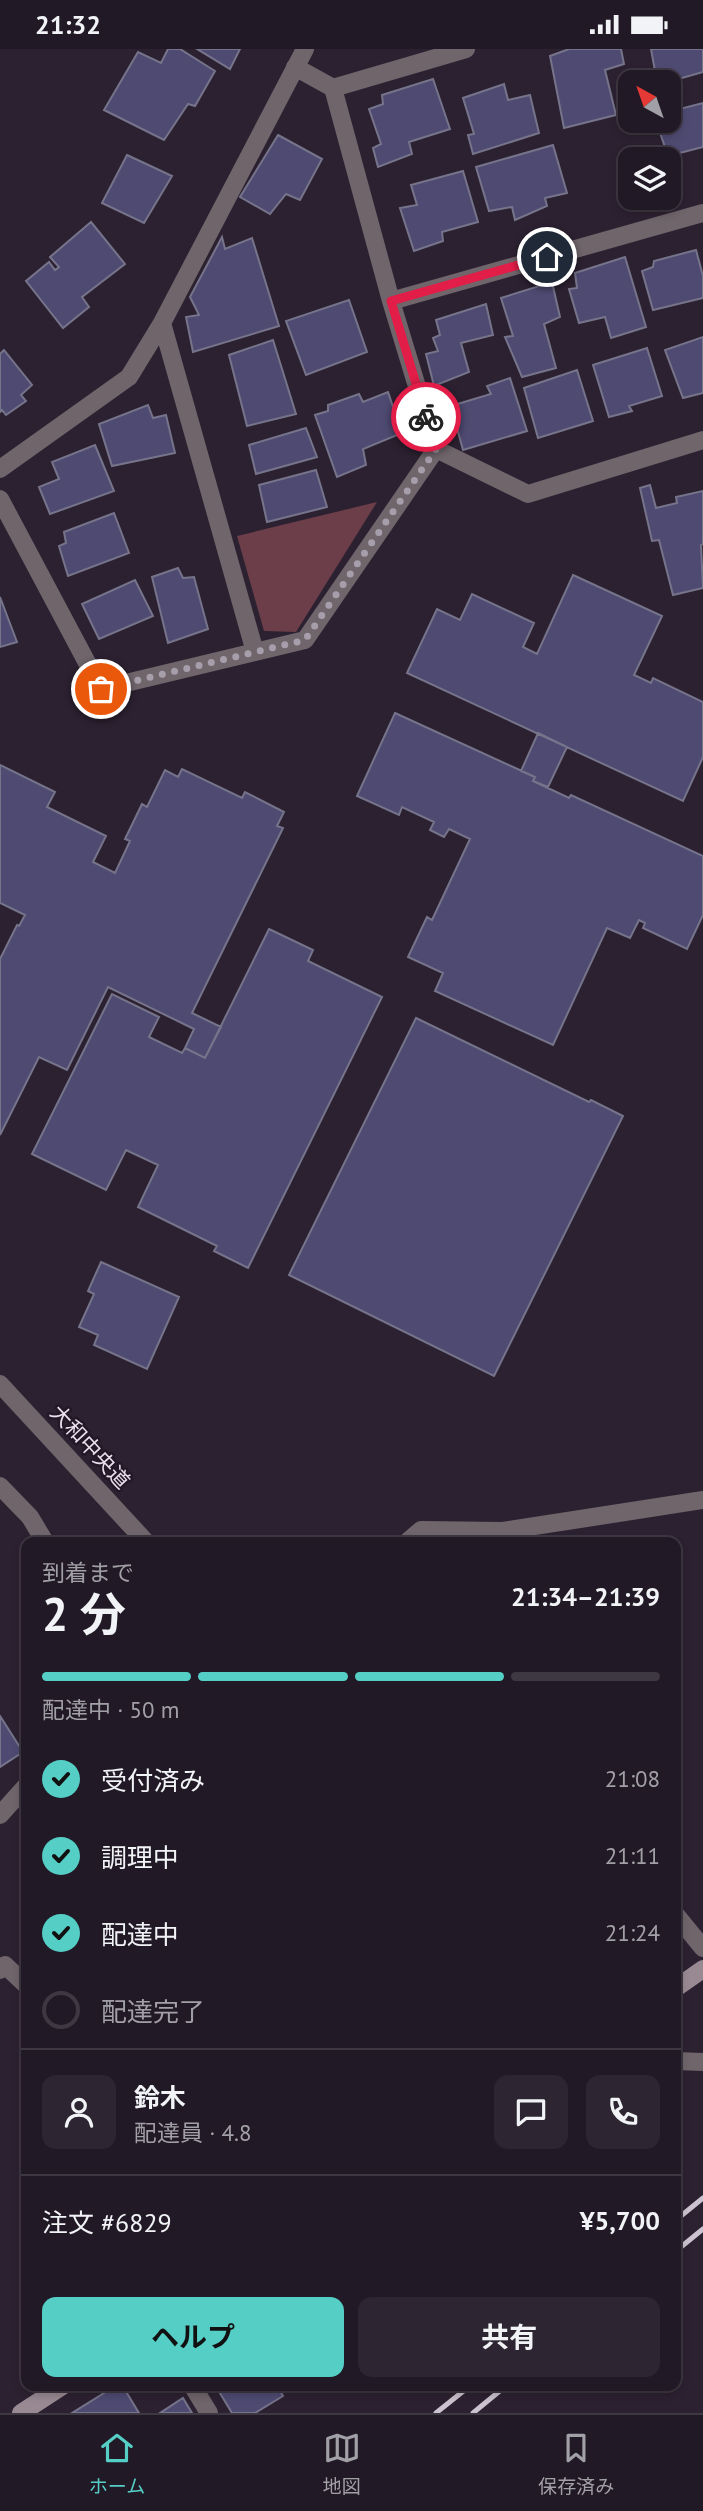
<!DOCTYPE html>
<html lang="ja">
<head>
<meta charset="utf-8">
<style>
  :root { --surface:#211925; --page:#2d2632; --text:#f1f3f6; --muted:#a2a0a7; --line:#3e3842; --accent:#55cec6 }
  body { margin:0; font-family:"PT Sans","Noto Sans JP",sans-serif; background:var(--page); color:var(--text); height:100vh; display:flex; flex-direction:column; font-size:26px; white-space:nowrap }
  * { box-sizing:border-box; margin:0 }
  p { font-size:23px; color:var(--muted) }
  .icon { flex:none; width:38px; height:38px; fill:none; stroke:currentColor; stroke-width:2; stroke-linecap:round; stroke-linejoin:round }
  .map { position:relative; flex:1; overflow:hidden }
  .sheet { position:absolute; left:21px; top:1488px; width:660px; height:854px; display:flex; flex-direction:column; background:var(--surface); border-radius:14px; box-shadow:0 4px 10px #0003,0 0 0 2px var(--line) }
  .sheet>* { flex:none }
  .needle { width:46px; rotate:320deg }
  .fabs { position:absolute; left:618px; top:21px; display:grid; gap:14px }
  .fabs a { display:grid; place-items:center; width:63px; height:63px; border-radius:14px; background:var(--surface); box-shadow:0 4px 10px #0003,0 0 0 2px var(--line); font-size:35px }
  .pin { position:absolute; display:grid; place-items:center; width:60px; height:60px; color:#fff; margin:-30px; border:4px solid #fff; border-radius:50%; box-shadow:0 2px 7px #0007 }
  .courier { position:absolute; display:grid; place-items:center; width:70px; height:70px; margin:-35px; border:5px solid #e11d48; border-radius:50%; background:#fff; color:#222; box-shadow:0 2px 9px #0007 }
  .head em { font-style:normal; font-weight:700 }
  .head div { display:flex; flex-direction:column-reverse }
  .head { display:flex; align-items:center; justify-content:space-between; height:119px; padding:0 21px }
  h1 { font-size:46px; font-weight:700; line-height:52px }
  .bar { display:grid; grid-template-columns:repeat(4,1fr); gap:10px 7px; align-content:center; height:84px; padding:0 21px }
  .bar i { height:9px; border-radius:5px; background:var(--line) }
  .bar .current { background:var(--accent) }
  .bar p { grid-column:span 4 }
  .line { display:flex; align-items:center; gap:18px; padding:0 21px; border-top:2px solid var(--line) }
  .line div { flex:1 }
  .round { display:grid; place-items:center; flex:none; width:74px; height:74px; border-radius:14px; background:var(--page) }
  ol { padding:0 21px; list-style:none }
  li { display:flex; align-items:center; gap:21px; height:77px }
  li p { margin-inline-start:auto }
  li .icon { padding:7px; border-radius:50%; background:var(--accent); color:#111; stroke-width:4 }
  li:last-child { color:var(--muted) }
  li i { width:38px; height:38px; border:4px solid var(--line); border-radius:50% }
  .button { display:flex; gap:14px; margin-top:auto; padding:14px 21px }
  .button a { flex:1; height:80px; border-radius:14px; background:var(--accent); color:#111; font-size:28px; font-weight:700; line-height:80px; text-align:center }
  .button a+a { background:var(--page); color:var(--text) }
  .status { display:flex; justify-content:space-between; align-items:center; height:49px; padding:0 35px; background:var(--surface); direction:ltr }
  .status svg { height:19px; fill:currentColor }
  .tab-bar { display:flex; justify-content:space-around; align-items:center; height:98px; border-top:2px solid var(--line); background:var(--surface); font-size:19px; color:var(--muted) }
  .tab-bar a { display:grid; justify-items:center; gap:4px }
  .tab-bar .current { color:var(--accent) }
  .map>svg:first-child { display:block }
</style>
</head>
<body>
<div class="status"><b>21:32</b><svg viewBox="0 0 49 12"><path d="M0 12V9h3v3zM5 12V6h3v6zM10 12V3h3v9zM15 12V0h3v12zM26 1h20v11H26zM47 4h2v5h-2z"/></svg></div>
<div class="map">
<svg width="703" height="2364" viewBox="0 0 703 2364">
  <rect width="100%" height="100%" fill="#2c2131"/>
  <!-- green -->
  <path fill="#6b3e49" d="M377,453L296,583L264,582L237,487Z"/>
  <!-- building -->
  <path fill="#4f4a72" stroke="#76748a" stroke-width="2" d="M168,0H180L215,22L195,57L188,55L164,91L104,61L138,3L161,14Z
    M197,0H240L230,20Z
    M569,0H621L624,15L605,21L616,66L564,79L550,7Z
    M651,0H703V23L668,33H657Z
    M433,30L450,80L409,93L412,105L378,118L373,99L381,95L369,60L383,55L382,46Z
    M504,35L508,51L530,46L539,84L473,105L468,86L474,85L463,49Z
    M703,54V98L668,107L656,72H668V63Z
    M278,86L322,110L300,151L286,145L270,165L240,148Z
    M553,96L567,144L545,149L547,157L515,171L512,158L489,162L476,118Z
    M127,106L172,127L144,174L102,154Z
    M463,122L478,173L442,183L443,192L414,202L400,159L417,156L411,136Z
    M91,173L125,215L82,248L89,258L63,279L26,232L49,213L55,221L59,218L50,208Z
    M222,188L225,200L252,189L279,277L193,303L186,268L199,266L190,248Z
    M696,201L703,227V249L653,261L642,222L653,218L654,212Z
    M625,208L646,278L611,289L605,268L579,274L569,240L577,239L575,224Z
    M552,233L560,268L544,275L556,319L522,328L505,288L513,287L501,249Z
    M349,251L367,303L306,326L286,272Z
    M486,255L493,286L461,294L469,323L434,337L426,305L438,302L433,289L440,286L436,271Z
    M703,288V344L683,349L665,301Z
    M273,291L296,365L247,377L229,306Z
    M647,299L662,347L629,357L632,362L609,368L593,316Z
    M4,301L32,336L21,346L26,352L6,366L2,361L0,363V305Z
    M577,321L593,372L538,389L524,339Z
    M510,329L527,382L463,401L451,357L491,345L487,337Z
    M388,343L402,384L363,400L366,416L337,428L315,366L328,362V356L359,345L363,353Z
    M148,356L153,369L166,366L175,404L112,417L99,375Z
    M306,379L317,408L256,425L249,396Z
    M95,396L114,442L50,465L39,438L59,430L52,413Z
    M316,421L327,458L267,473L259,436Z
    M650,436L656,459L677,454L676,448L703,442V495L701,496L703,539L673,546L659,491L652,492L640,439Z
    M114,464L129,504L68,527L59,497L66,494L64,483Z
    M178,519L183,529L194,528L208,580L168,594L152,528Z
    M573,526L662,567L634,626L651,634L653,629L703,653V708L683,752L407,624L437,560L460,571L472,545L534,574L523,598L537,605Z
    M135,531L153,567L99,590L82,555Z
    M0,548L17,593L0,598Z
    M395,664L535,728L533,732L569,749L571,746L703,807V866L687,900L643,879L645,874L639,871L630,889L607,879L553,996L435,942L443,924L408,908L427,868L432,871L470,790L449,780L444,788L430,781L434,773L402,758L399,766L357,747Z
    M538,684L567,698L548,738L533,732L535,728L521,722Z
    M0,716L55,743L47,758L106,787L93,813L115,824L130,792L125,790L142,755L147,758L165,721L178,728L182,720L242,749L245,743L284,763L277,777L283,779L192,964L221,978L205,1009L185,999L194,980L108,938L67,1021L39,1008L0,1086V910L17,876L19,877L25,866L0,854Z
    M269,880L313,901L308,912L382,948L248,1219L214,1202L217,1197L138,1158L158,1116L126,1101L106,1141L32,1105L112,945L159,968L149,988L182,1004L185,999L205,1009Z
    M416,969L589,1053L591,1051L623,1067L494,1327L289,1226Z
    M101,1213L179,1248L147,1320L94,1296L98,1286L79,1278L94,1245L88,1242Z
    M0,1667L23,1703L0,1718Z
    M117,2336H122L139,2364H72Z
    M215,2336H277L283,2347L255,2364H232Z
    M183,2349L192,2364H160Z"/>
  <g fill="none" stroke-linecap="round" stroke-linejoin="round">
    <!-- minor -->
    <path stroke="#6f656b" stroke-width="18" d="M295,18L333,39
      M391,252L333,39L466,0
      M162,274L255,603
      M436,400L528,445L703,391
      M0,420L129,328L162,274L305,0
      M0,450L101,640L305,591L436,400L391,252L703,164
      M407,1493L421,1481L503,1482L703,1451
      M0,1766L26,1737
      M676,1866L703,1899
      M0,1921L5,1916L26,1936
      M676,2012L703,2013
      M192,2336L209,2364"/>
    <!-- tertiary -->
    <path stroke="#6f656b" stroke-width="18" d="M0,1335L146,1493
      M0,1437L30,1468L45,1493"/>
    <!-- secondary -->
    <path stroke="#988992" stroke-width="18" d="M676,1939L703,1920
      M21,2364L64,2336"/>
    <!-- rail -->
    <path stroke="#cbc3cf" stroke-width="5" d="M676,2171L703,2149
      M676,2202L703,2180
      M436,2364L471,2336
      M473,2364L507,2336"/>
  </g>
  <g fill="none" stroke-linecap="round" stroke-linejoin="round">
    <!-- done -->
    <path stroke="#a79eab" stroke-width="7" stroke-dasharray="0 12.6" d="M101,640L305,591L436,400L426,368"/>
    <!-- route -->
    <path stroke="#e11d48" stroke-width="9" d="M426,368L391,252L547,208"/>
  </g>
  <g text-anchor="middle" stroke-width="5" stroke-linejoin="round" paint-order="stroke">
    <!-- street labels -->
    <g font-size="21" fill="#e9e2ed" stroke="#221827">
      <text transform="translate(90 1398) rotate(47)" y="7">大和中央道</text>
    </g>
  </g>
</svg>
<div class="fabs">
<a><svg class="needle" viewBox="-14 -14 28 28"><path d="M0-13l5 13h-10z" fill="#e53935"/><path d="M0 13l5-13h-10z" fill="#a2a0a7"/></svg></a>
<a><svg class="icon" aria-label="layers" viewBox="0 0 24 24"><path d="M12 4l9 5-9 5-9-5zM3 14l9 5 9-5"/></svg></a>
</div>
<div class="pin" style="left:101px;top:640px;background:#ea580c"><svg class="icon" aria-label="bag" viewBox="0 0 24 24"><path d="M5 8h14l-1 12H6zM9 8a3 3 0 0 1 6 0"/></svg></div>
<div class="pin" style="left:547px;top:208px;background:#1f2937"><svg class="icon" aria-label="home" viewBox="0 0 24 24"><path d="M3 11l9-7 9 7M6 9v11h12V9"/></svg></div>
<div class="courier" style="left:426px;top:368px"><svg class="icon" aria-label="bike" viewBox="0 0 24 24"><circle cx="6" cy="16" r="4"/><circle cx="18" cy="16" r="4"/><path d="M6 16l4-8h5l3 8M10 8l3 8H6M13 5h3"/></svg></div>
<section class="sheet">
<div class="head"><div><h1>2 分</h1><p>到着まで</p></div><em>21:34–21:39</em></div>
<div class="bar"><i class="current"></i><i class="current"></i><i class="current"></i><i></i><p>配達中 · 50 m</p></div>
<ol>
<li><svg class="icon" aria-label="check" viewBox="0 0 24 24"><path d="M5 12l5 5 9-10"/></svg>受付済み<p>21:08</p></li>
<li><svg class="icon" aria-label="check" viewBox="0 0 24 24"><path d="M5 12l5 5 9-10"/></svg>調理中<p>21:11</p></li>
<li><svg class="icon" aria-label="check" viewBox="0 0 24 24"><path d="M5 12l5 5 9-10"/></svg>配達中<p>21:24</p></li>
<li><i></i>配達完了</li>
</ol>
<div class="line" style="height:126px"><a class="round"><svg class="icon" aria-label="person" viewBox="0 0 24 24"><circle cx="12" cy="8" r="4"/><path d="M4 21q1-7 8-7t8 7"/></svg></a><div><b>鈴木</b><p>配達員 · 4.8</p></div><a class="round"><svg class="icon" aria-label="chat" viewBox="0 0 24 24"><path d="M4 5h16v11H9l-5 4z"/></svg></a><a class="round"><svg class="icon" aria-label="phone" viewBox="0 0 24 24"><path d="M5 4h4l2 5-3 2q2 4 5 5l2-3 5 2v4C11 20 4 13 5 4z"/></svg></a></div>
<div class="line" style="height:91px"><div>注文 #6829</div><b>¥5,700</b></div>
<div class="button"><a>ヘルプ</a><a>共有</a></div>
</section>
</div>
<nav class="tab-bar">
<a class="current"><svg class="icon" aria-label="home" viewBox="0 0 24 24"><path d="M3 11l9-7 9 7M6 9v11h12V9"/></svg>ホーム</a>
<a><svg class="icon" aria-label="map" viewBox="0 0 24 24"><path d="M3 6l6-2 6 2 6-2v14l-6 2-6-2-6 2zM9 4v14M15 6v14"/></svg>地図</a>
<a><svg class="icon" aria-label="saved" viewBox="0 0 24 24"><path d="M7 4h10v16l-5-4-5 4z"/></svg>保存済み</a>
</nav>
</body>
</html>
